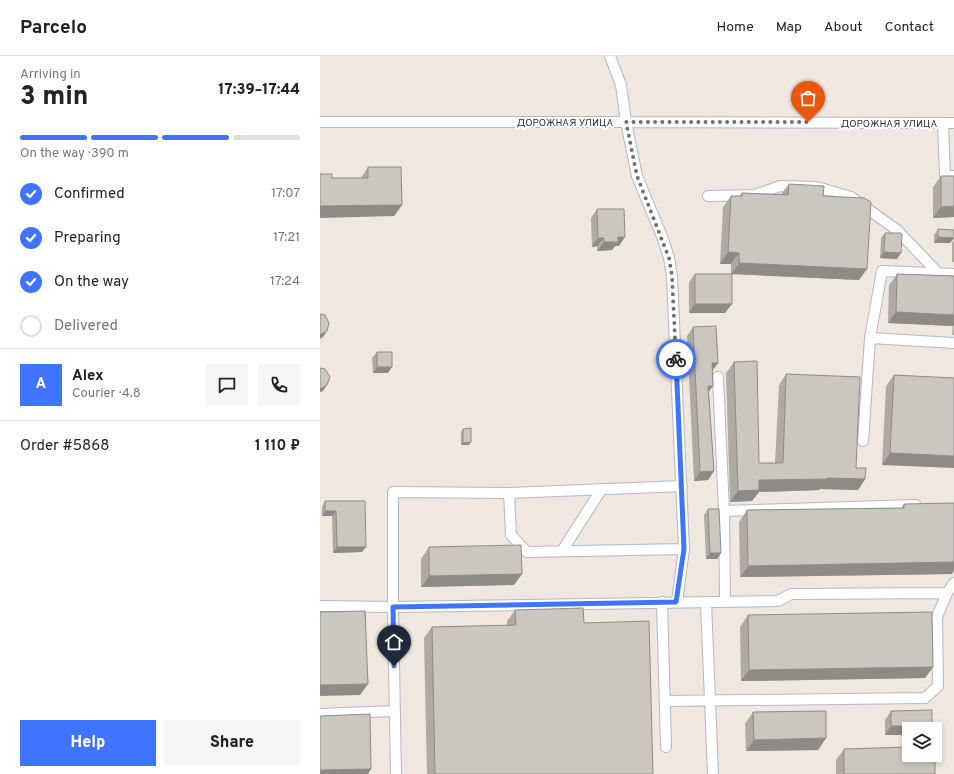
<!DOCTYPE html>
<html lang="en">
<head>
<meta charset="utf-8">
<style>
  :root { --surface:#fff; --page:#f6f6f6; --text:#222; --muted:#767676; --line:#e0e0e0; --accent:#3f74fe }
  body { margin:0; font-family:Overpass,sans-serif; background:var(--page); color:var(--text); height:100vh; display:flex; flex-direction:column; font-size:15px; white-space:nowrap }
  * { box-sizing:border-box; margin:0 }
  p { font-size:13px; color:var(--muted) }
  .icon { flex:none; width:22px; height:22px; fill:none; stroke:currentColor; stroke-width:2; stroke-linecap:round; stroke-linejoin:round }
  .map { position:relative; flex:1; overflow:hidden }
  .sheet { display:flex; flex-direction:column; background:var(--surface); width:320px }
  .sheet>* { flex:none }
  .buttons { position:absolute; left:582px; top:666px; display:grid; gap:8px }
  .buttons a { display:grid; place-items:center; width:40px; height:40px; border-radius:0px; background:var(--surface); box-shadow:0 2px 6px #0003; font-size:20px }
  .pin { position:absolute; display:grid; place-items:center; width:34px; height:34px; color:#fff; margin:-41px -17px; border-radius:50% 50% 50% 0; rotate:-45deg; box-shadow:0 0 4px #0007 }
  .pin .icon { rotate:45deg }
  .courier { position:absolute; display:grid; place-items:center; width:40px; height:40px; margin:-20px; border:3px solid #3f74fe; border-radius:50%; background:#fff; color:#222; box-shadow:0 1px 5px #0007 }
  .summary em { font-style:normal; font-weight:800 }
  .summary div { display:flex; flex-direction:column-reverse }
  .summary { display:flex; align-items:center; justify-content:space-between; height:68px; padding:0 20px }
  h1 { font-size:26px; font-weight:800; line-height:30px }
  .bar { display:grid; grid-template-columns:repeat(4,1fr); gap:6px 4px; align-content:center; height:48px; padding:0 20px }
  .bar i { height:5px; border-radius:3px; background:var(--line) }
  .bar .on { background:var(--accent) }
  .bar p { grid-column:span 4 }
  .line { display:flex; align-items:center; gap:10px; padding:0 20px; border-top:1px solid var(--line) }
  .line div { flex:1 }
  .round { display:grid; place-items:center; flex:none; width:42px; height:42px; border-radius:0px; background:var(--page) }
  ol { padding:0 20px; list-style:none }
  li { display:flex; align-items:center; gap:12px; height:44px }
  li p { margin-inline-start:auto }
  li .icon { padding:4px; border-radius:50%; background:var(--accent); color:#fff; stroke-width:4 }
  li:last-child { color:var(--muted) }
  li i { width:22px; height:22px; border:2px solid var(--line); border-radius:50% }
  .button { display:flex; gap:8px; margin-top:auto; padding:8px 20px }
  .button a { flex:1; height:46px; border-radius:0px; background:var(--accent); color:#fff; font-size:16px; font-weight:800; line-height:46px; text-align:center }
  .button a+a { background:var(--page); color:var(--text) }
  header { display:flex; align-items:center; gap:24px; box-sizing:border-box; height:56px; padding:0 20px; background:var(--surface); border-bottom:1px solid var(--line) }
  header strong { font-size:19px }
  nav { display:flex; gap:22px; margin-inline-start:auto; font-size:14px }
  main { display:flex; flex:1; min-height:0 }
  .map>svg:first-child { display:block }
</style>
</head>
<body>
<header>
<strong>Parcelo</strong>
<nav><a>Home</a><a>Map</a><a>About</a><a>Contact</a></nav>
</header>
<main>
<section class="sheet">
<div class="summary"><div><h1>3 min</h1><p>Arriving in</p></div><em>17:39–17:44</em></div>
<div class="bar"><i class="on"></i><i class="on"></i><i class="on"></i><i></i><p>On the way · 390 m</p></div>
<ol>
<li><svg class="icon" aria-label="check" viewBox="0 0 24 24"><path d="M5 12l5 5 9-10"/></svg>Confirmed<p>17:07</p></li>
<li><svg class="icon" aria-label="check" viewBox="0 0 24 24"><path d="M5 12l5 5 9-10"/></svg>Preparing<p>17:21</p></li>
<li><svg class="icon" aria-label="check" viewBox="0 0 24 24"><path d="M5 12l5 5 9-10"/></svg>On the way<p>17:24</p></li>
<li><i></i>Delivered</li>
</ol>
<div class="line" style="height:72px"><b class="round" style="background:var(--accent);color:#fff">A</b><div><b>Alex</b><p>Courier · 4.8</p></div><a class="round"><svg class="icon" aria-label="chat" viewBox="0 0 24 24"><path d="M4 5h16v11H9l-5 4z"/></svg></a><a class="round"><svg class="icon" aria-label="phone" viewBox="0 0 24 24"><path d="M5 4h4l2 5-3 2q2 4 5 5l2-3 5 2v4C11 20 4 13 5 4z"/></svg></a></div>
<div class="line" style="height:52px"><div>Order #5868</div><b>1 110 ₽</b></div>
<div class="button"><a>Help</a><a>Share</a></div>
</section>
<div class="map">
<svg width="634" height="718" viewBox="0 0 634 718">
  <rect width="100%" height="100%" fill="#efe7e0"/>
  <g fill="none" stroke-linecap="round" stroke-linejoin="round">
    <!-- minor casing -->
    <g stroke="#b4b8c1" stroke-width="12">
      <path id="minor" d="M290,0L301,29L306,66L317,120L343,183L349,202L352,220L364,493L357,546
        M0,66H306L634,67
        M623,67L625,120H634
        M388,140L435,139L460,130L497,131L531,141L577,174L618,217
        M550,282L634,287
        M398,321L404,455L405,545
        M543,385L550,282L562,215L634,218
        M189,437L191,479L207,496L364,493
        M404,455L596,449
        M242,495L281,434
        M342,546L346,691
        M386,546L393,718
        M0,550L73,551L458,545L471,538L627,537
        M345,645L605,642L618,630L617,561L627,537L634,527
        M0,658L75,655
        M76,718L73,551V436L189,437L362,430"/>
    </g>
    <!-- minor -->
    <use href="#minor" stroke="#fff" stroke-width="10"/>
  </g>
  <!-- wall -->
  <path fill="#afaaa4" d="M48,111L82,149L74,160L12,122H41Z
    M621,120L634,161L613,162V131Z
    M469,128L503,140L547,213L539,224L412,218L405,257H369V226L375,218H411V208H400L403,151L411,140H419L422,137L461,138Z
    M277,153L299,190H295L292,194L277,195V190L272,191L271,162Z
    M618,173L634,182L630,187H614V179Z
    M565,177L577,203L560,202L561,182Z
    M634,184V206H632V187Z
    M577,218L634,220V279H632L633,270L568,267L569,229Z
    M373,271L398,307L393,314L389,336L394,415L388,424L374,425L367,280Z
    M57,296L68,317H53L52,302Z
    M414,306L439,407H455L459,329L466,318L536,412L545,423L538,434L500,433L499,434L439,436L432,445L410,446L406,317Z
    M574,319L634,322L562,409L566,330Z
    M143,373L149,389H141V376Z
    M5,445H45L42,496L13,497L12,460H2V451Z
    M584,448L632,518L420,521L419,466L427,454L581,452Z
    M388,453L401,497L397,503H386L384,459Z
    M109,491L194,529L101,531V503Z
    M195,554L264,567L333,718H107L104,582L112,571L187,569V565Z
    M428,559L613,611L605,622L421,625L420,571Z
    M571,655L612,670L610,673H589L565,679V664Z
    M433,656L506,682L498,694L426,695L425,668Z
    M524,693L615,718H516V704Z"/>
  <!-- shaded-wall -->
  <path fill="#8e8b86" d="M82,149L74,160L0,162V150Z
    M634,150V161L613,162L621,151Z
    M298,181H305L299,190H295L292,194L277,195L284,186Z
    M618,181L634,182L630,187H614Z
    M278,182H284L277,190L272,191Z
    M408,196L419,197L411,208H400Z
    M564,196L581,197L577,203L560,202Z
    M419,207L547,213L539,224L411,218Z
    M375,248H412L405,257H369Z
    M576,256L634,259V269L633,270L568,267Z
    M7,275L3,281L0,283V279Z
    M392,307H398L392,315Z
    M57,311H72L68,317H53Z
    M7,329L3,335L0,336V333Z
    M388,330H393L387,338Z
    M151,386L149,389H141L143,387Z
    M570,397L634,400V412L562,409Z
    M394,415L388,424L374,425L380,416Z
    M507,422L545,423L538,434L500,433L499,434L439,436L432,445L410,446L418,435L439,424Z
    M5,455H16L12,460H2Z
    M17,491H46L42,496L13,497Z
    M390,497H401L397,503H386Z
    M634,506V514L632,518L420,521L428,510Z
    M202,518L194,529L101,531L109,520Z
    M613,611L605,622L421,625L429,614Z
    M48,628L40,639L0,640V629Z
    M571,670H612L610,673H589V679H565Z
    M506,682L498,694L426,695L434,684Z
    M51,713L48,718H0V714Z"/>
  <!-- building -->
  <path fill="#cbc6bf" stroke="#8e8b86" d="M48,111H81L82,149L0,150V118H12V122H48Z
    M621,120H634V150L621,151Z
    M469,128L504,130L503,140L544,142L551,146L547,213L419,207V197L408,196L411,140H422V137L468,139Z
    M277,153H304L305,181H298V186H284V182H278Z
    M618,173L634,174V182L618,181Z
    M565,177H581L582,179L581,197L564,196Z
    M375,218H412V248H375Z
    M577,218L634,220V259L576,256Z
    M0,258L5,259L9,267L7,275L0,279Z
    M396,270L398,307H392L393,330H388L394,415L380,416L373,271Z
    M57,296H72V311H57Z
    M437,305L439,407H463L466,318L540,321L536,412H546L545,423L507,422V423L439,424V434L418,435L414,306Z
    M0,312L5,313L10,321L7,329L0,333Z
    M574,319L634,322V400L570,397Z
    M151,372V386L143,387V373Z
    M5,445H45L46,491H17L16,455H5Z
    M634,447V506L428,510L427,454L584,452V448Z
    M388,453H399L401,497H390Z
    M201,489L202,518L109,520V491Z
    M263,552L264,567L329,565L333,718H115L112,571L196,569L195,554Z
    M45,555L48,628L0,629V556Z
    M612,556L613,611L429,614L428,559Z
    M612,654V670H571V655Z
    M506,655V682L434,684L433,656Z
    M50,658L51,713L0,714V660Z
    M589,691V699H615V718H524V693Z"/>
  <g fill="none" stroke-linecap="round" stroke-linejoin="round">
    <!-- done -->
    <path stroke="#726f6c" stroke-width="4" stroke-dasharray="0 7.2" d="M356,303L352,220L349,202L317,120L306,66H488"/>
    <!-- route -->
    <path stroke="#3f74fe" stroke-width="5" d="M74,610L73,551L356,546L364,493L356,303"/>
  </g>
  <g text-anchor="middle" stroke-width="4" stroke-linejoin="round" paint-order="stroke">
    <!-- street labels -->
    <g font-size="10" fill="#2e2e2e" stroke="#fff">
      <text x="245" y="70">ДОРОЖНАЯ УЛИЦА</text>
      <text x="569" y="71">ДОРОЖНАЯ УЛИЦА</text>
    </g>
  </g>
</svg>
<div class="buttons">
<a><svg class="icon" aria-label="layers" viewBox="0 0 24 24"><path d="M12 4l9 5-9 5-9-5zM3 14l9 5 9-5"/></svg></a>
</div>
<div class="pin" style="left:488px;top:66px;background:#ea580c"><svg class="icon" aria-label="bag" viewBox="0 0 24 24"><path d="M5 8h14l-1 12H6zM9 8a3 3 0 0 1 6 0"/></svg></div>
<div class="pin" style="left:74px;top:610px;background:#1f2937"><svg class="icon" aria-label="home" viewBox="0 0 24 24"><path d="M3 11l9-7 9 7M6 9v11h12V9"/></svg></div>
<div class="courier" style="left:356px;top:303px"><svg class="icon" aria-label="bike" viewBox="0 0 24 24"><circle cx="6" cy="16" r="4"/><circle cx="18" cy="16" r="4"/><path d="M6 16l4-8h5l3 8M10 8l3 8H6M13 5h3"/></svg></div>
</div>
</main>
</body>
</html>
